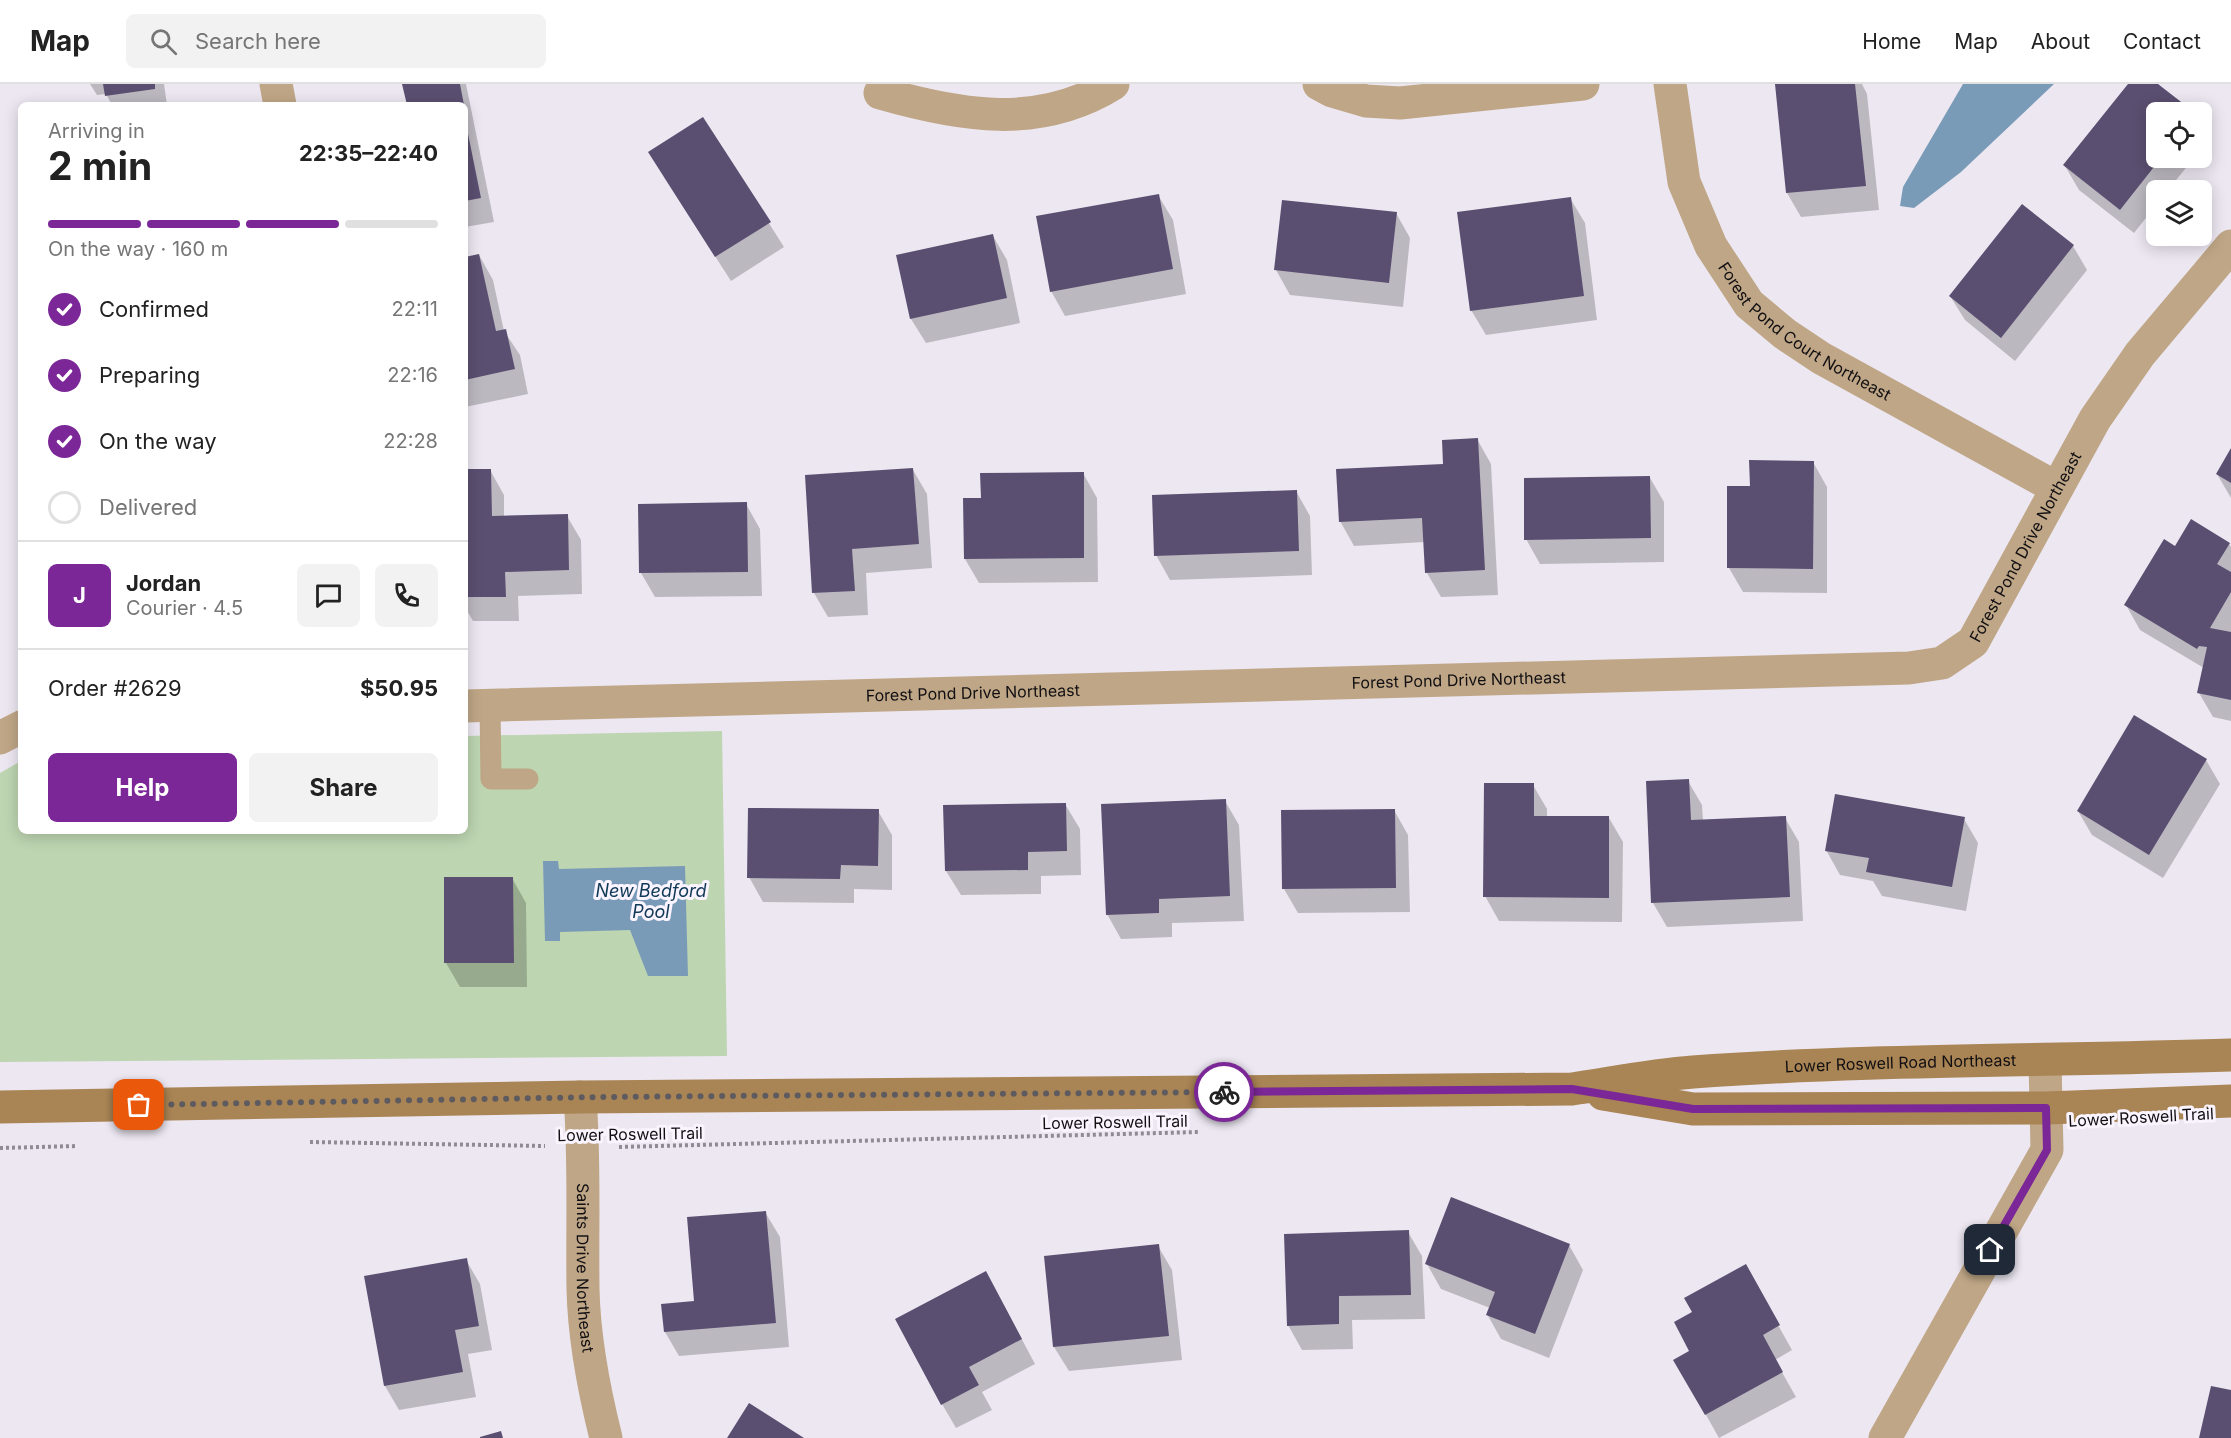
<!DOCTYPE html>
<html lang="en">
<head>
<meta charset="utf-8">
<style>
  :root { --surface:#fff; --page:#f2f2f2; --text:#222; --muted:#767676; --line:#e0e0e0; --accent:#7b2797 }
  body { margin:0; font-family:Inter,sans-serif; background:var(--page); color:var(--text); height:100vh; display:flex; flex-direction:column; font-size:22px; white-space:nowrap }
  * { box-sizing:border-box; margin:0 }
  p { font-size:20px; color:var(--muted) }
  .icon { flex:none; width:33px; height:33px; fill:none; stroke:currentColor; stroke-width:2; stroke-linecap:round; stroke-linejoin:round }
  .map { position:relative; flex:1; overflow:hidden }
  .details { position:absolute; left:18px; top:18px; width:450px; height:732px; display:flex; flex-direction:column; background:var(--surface); border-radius:9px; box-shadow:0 3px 15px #0003 }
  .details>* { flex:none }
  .tools { position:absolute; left:2146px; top:18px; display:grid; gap:12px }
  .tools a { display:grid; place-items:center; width:66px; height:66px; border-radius:9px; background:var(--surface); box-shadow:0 3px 15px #0003; font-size:30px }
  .pin { position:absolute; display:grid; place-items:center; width:51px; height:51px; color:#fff; margin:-26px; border-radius:12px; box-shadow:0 3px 9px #0006 }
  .courier { position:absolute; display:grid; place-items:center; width:60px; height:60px; margin:-30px; border:4px solid #7b2797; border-radius:50%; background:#fff; color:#222; box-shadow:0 2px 8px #0007 }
  .head em { font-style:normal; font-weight:700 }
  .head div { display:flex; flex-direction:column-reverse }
  .head { display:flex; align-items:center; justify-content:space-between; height:102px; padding:0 30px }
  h1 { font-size:39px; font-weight:700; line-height:45px }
  .bar { display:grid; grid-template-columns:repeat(4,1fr); gap:9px 6px; align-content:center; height:72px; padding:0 30px }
  .bar i { height:8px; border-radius:4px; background:var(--line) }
  .bar .selected { background:var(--accent) }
  .bar p { grid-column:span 4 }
  .line { display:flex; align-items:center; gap:15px; padding:0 30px; border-top:2px solid var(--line) }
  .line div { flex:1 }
  .round { display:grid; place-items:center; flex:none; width:63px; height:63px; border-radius:9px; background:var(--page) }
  ol { padding:0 30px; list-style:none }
  li { display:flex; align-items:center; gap:18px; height:66px }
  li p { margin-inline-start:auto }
  li .icon { padding:6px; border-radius:50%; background:var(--accent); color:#fff; stroke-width:4 }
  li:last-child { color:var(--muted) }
  li i { width:33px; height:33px; border:3px solid var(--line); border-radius:50% }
  .action { display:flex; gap:12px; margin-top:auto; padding:12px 30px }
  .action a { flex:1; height:69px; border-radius:9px; background:var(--accent); color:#fff; font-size:24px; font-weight:700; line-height:69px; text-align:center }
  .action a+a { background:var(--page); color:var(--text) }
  header { display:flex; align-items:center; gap:36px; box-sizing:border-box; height:84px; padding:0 30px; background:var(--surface); border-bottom:2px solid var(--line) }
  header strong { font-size:28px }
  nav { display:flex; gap:33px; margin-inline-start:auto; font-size:21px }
  .search { width:420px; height:54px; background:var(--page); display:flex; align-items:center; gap:15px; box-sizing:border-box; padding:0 21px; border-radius:9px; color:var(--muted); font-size:22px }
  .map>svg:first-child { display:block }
</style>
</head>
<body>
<header>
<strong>Map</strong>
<div class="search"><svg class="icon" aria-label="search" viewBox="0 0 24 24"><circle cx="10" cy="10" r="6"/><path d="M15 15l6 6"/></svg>Search here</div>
<nav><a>Home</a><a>Map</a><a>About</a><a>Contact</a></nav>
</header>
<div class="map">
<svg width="2231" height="1354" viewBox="0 0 2231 1354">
  <rect width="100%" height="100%" fill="#ece7f1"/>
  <!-- green -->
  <path fill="#bdd5b1" d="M722,647L727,972L0,978V689L21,677V747H465V652Z"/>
  <!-- water -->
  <path fill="#7a9bb8" d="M1963,0H2054L1961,88L1914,124L1900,122L1903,103Z
    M543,777H558L559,785L685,782L688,892H648L630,846L560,848V857H545Z"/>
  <!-- shadow -->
  <path fill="#0003" d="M90,0H164L167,21H112L106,10L97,11Z
    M404,0H466L494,138L465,143V21H408Z
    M1777,0H1862L1867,10L1879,126L1801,133L1787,109Z
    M2130,0H2156L2191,28H2157V74H2194L2168,106H2157V120L2134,149L2079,106L2065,82Z
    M703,35L784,163L731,197L664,93Z
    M2202,44L2208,55L2202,63Z
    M1158,111L1173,136L1186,210L1065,232L1051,207Z
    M1570,114L1585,139L1597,236L1486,251L1471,226Z
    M1396,129L1410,154L1403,223L1290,211L1276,186Z
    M993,152L1007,176L1020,239L926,259L911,235L898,172Z
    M2073,162L2087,186L2015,277L1965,236L1950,212Z
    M479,171L493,196L504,247L520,271L528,310L465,323V174Z
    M1477,355L1491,380L1498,511L1441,513L1427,489L1425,458L1354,462L1340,437L1445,382Z
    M2231,367V414L2217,390Z
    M1813,378L1827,403V509L1743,508L1729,484Z
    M490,386L504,411V433L567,432L581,456L582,510L518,512L519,537H473L465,523V387Z
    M913,386L927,410L932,484L866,489L868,531L828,533L814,509Z
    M1083,389L1097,414L1098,498L979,499L965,475L982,415Z
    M1650,394L1664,418V478L1540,480L1526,455Z
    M1296,407L1310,432L1312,491L1170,496L1156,471Z
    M746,420L760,445L762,512L655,513L641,489Z
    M2229,460L2231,463V637L2213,633L2199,609L2204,584L2140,546L2126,521Z
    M2206,676L2220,700L2163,794L2092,751L2078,727Z
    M1688,697L1702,721L1703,737L1785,734L1799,758L1803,837L1667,843L1653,819Z
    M1533,701L1547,725V734H1609L1623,758L1622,838L1499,837L1485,812Z
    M1225,717L1239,741L1244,837L1172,839V853L1121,855L1107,830Z
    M1065,720L1080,745L1081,791L1041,792V810L961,811L946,787Z
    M1394,726L1408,751L1410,828L1298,829L1284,805Z
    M878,727L892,751V806L854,805V819L763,818L749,793Z
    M1964,735L1978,759L1966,827L1882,812L1873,797L1840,791L1826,766Z
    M512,794L526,819L527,903H460L446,879Z
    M765,1128L780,1153L789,1263L679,1272L665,1248L696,1218Z
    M1408,1148L1422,1172L1425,1235L1352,1236L1353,1265L1302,1266L1288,1241Z
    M1569,1161L1583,1186L1549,1274L1501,1255L1487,1230L1490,1224L1441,1205L1427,1180Z
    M1158,1162L1172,1186L1182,1276L1069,1287L1054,1263L1045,1173Z
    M466,1176L480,1200L492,1266L468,1270L476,1313L399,1326L385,1302L366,1194Z
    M1745,1182L1792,1266L1775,1276L1796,1313L1719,1354L1675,1276L1691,1267L1694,1229Z
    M1000,1214L1035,1280L982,1308L992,1326L956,1344L942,1320Z"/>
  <!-- building -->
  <path fill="#5b4f71" d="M103,0H155V5L105,12Z
    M402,0H460L464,21H407Z
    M1775,0H1855L1866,102L1786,109Z
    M2128,0H2158L2194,28H2157V74H2161L2120,126L2063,81Z
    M703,33L771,138L715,173L648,68Z
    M465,35L481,114L465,117Z
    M1159,110L1173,185L1050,208L1036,132Z
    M1571,113L1584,212L1470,227L1457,128Z
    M1282,116L1397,128L1389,199L1274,186Z
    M2022,120L2074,161L2001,254L1949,212Z
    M993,150L1007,214L910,235L896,171Z
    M479,170L496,247L506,245L515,285L465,296V173Z
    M1478,354L1485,486L1425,489L1422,434L1339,438L1336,385L1443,380L1442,356Z
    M2231,364V399L2216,390Z
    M1749,376L1814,377L1813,485L1727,484V402H1750Z
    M913,384L919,460L852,465L855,507L812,509L805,391Z
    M465,385H491L492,432L568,430L569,486L505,488L506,513H465Z
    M1084,388V474L964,475L963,414H981L980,389Z
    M1650,392L1651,454L1524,456V394Z
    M1297,406L1299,467L1154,472L1152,411Z
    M747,418L748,488L639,489L638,420Z
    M2191,435L2230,459L2217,480L2231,488V508L2210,544L2231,548V616L2197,609L2207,563L2199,562L2197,565L2124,521L2164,455L2175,462Z
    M2134,631L2207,675L2149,771L2077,727Z
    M1689,695L1691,736L1786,732L1790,813L1651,819L1646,697Z
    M1484,699H1534V732H1609V814L1483,813Z
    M1835,710L1965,733L1952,803L1866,788L1869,774L1825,767Z
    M1226,715L1230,812L1159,815V829L1106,831L1101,720Z
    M1066,719L1067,767L1028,768V786L945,787L943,721Z
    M748,724L879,725L878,782L841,781L840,795L747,794Z
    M1395,725L1396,804L1282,805L1281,726Z
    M444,793H513L514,879H444Z
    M1451,1113L1570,1160L1535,1250L1486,1231L1495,1208L1425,1180Z
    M766,1127L776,1239L664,1248L661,1220L694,1217L687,1133Z
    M1409,1146L1411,1211L1339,1212V1240L1287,1242L1284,1150Z
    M1159,1160L1169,1252L1053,1263L1044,1172Z
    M467,1174L479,1242L455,1246L463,1288L384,1302L364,1192Z
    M1746,1180L1780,1241L1763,1251L1783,1288L1705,1331L1673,1276L1689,1267L1674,1238L1692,1228L1684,1214Z
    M986,1187L1022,1255L969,1283L979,1301L941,1321L895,1235Z
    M2211,1302L2231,1306V1354H2199Z
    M749,1319L804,1354H727Z
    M501,1347L503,1354H480V1353Z"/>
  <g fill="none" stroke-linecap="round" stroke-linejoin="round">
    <!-- path -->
    <path stroke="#8f8b92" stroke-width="4" stroke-dasharray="3 3" stroke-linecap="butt" d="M310,1058L545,1062
      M619,1063L1199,1048
      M0,1064L77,1062"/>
    <!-- lane -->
    <path stroke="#bfa686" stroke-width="21" d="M490,621L491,695H528"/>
    <!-- street -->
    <g stroke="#bfa686" stroke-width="33">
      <path d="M276,0L280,21"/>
      <path d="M1319,0L1332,7L1366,17L1400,19L1583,0"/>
      <path id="s1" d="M1670,0L1684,98L1711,162L1749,220L1785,250L1821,274L2057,404"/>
      <path d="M880,9C960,32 1039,46 1113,0"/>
      <path id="s2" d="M465,622L1909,584L1942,579L1973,558L2095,335L2140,270L2231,162"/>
      <path d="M0,654L21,643"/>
      <path id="s3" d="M580,1013C585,1077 582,1141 583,1205C584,1254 594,1306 606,1354"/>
      <path d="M1885,1354L2047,1066L2045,977"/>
    </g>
    <!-- secondary -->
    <g stroke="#a98454" stroke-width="33">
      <path d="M1603,1010L1693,1025L2046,1024L2231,1017"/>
      <path id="s4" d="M0,1023L580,1013L1572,1005C1612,999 1653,991 1693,988C1872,975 2052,977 2231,971"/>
    </g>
  </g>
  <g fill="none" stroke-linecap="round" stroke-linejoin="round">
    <!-- done -->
    <path stroke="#5e5b60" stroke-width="6" stroke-dasharray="0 10.8" d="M139,1021L603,1013L1224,1008"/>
    <!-- route -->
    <path stroke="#7b2797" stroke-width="8" d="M1224,1008L1572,1005L1693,1025L2046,1024L2047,1066L1990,1166"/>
  </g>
  <g text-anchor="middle" stroke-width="6" stroke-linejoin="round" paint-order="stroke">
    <!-- street labels -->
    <g font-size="16" fill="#110f12" stroke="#faf4fe">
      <text dy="6" stroke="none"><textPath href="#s1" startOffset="298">Forest Pond Court Northeast</textPath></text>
      <text dy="6" stroke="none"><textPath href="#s2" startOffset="1624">Forest Pond Drive Northeast</textPath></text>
      <text dy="6" stroke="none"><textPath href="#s2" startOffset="994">Forest Pond Drive Northeast</textPath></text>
      <text dy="6" stroke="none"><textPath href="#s2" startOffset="508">Forest Pond Drive Northeast</textPath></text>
      <text dy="6" stroke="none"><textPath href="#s4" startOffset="1902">Lower Roswell Road Northeast</textPath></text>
      <text transform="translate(2141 1033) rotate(-3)" y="6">Lower Roswell Trail</text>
      <text transform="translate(1115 1038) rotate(-1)" y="6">Lower Roswell Trail</text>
      <text transform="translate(630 1050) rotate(-1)" y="6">Lower Roswell Trail</text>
      <text dy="6" stroke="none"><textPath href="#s3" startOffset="171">Saints Drive Northeast</textPath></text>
    </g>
    <!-- water labels -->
    <g font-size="18" font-style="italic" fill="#103957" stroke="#faf4fe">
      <text x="651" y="813">New Bedford<tspan x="651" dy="21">Pool</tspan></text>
    </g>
  </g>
</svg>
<div class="tools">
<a><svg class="icon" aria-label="locate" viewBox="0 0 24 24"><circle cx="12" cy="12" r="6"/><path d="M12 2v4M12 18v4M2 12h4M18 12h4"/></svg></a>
<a><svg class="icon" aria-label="layers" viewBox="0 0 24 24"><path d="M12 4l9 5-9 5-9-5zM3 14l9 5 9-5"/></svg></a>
</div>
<div class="pin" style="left:139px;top:1021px;background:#ea580c"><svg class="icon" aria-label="bag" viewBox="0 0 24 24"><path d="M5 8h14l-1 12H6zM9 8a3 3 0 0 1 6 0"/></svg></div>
<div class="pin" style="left:1990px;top:1166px;background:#1f2937"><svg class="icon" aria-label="home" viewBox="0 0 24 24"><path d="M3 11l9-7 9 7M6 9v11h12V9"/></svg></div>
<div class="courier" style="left:1224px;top:1008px"><svg class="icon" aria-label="bike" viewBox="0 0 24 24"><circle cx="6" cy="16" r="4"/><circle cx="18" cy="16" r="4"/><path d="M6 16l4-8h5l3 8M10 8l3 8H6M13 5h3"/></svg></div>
<section class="details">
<div class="head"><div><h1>2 min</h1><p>Arriving in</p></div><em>22:35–22:40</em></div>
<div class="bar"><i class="selected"></i><i class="selected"></i><i class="selected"></i><i></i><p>On the way · 160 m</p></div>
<ol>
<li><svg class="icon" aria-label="check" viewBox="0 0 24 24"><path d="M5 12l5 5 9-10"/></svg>Confirmed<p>22:11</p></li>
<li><svg class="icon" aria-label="check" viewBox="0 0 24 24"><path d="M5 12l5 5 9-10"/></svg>Preparing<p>22:16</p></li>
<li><svg class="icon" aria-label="check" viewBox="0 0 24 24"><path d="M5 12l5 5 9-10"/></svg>On the way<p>22:28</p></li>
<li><i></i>Delivered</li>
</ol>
<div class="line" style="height:108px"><b class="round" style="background:var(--accent);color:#fff">J</b><div><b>Jordan</b><p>Courier · 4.5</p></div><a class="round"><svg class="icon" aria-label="chat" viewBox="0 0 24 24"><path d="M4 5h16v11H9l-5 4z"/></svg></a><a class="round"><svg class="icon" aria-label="phone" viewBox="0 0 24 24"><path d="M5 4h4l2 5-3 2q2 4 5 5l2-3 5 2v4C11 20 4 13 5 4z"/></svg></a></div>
<div class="line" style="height:78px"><div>Order #2629</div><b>$50.95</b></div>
<div class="action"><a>Help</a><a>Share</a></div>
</section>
</div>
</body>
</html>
